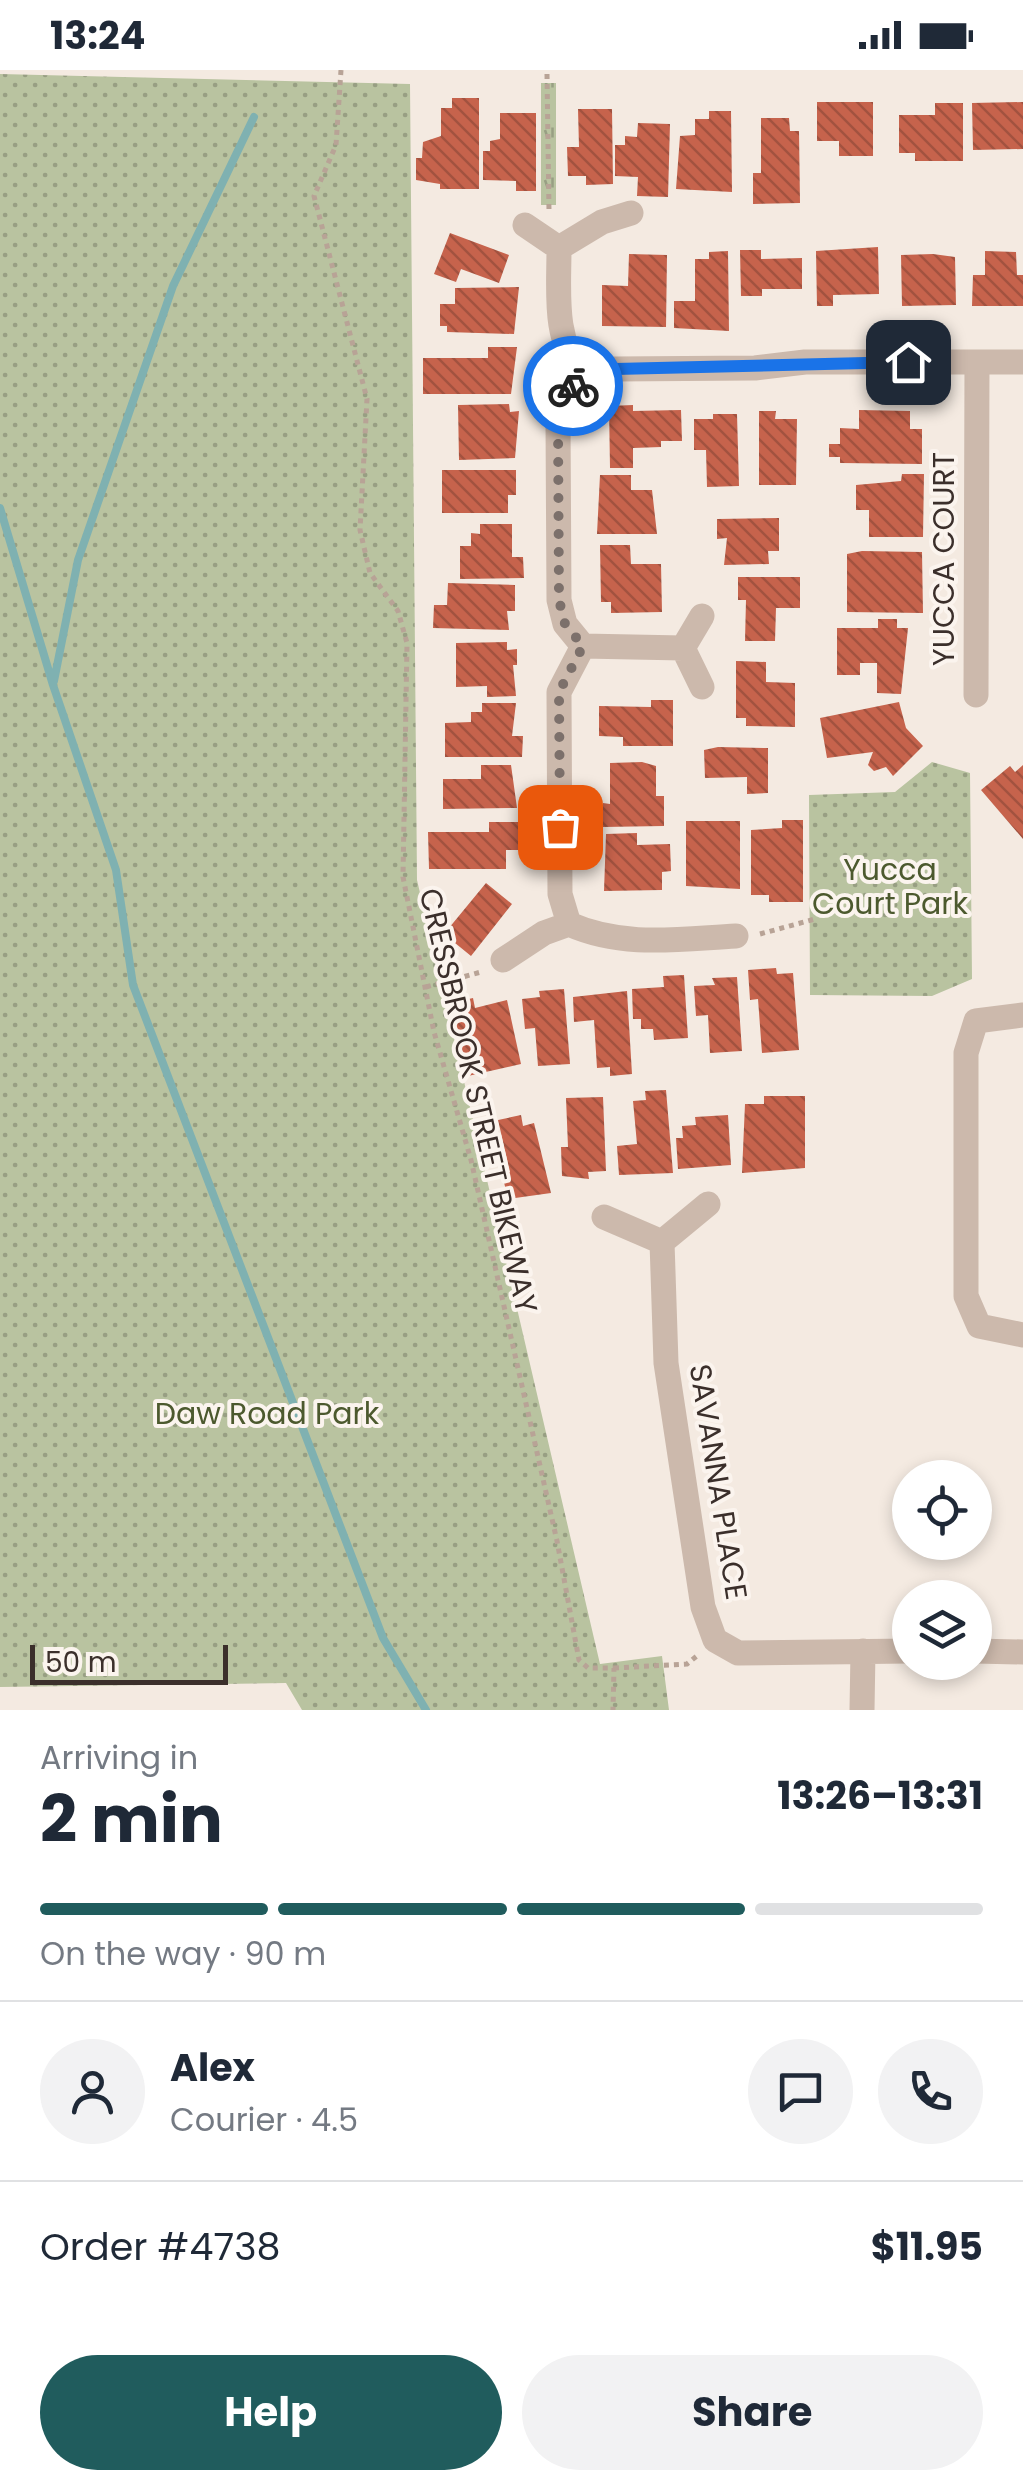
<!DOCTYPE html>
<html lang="en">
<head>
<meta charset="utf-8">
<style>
  :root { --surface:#fff; --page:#f2f2f3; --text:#1f2937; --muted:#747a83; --line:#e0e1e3; --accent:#205c5d }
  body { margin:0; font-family:Poppins,sans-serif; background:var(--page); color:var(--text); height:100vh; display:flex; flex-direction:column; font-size:38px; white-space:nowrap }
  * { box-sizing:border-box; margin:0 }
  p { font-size:32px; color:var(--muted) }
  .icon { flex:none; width:55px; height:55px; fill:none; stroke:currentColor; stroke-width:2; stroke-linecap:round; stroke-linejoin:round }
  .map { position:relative; height:1640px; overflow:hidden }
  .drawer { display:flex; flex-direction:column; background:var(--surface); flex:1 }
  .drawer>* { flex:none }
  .controls { position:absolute; left:892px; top:1390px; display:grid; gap:20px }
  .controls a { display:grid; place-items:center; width:100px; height:100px; border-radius:50%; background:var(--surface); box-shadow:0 5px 15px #0003; font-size:50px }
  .scale { position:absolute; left:30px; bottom:25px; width:198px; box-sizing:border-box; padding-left:10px; border:5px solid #3b2f2b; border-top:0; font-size:28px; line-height:35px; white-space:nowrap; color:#3b2f2b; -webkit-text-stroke:8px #fbf4ee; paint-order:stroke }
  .pin { position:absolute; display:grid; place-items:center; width:85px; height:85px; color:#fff; margin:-42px; border-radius:20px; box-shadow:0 5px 15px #0006 }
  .courier { position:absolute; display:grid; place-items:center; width:100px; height:100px; margin:-50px; border:8px solid #1a73e8; border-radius:50%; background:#fff; color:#222; box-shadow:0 2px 12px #0007 }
  .head em { font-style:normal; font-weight:700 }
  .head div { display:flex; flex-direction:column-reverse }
  .head { display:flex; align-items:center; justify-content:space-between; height:170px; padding:0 40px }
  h1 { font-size:65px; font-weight:700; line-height:75px }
  .bar { display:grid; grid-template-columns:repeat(4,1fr); gap:15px 10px; align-content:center; height:120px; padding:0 40px }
  .bar i { height:12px; border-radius:8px; background:var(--line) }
  .bar .on { background:var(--accent) }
  .bar p { grid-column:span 4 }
  .line { display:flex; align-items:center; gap:25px; padding:0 40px; border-top:2px solid var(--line) }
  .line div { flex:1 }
  .round { display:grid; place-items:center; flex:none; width:105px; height:105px; border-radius:52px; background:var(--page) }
  .button { display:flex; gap:20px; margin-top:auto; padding:20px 40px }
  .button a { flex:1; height:115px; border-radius:60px; background:var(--accent); color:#fff; font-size:40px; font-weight:700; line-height:115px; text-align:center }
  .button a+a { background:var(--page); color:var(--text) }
  .status { display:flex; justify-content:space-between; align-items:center; height:70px; padding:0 50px; background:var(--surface); direction:ltr }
  .status svg { height:28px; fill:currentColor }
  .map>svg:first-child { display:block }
</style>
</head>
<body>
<div class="status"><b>13:24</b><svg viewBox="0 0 49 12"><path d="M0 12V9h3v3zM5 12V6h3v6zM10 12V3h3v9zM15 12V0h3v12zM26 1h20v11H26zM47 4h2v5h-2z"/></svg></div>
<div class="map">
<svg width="1023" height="1640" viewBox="0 0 1023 1640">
  <defs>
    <pattern id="grass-tufts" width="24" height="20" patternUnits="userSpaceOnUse" patternTransform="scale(2.5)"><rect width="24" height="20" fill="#b9c3a0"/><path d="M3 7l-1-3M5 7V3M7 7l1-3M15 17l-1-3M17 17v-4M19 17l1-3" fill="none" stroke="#989f83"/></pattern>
    <pattern id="park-dots" width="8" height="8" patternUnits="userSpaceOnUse" patternTransform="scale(2.5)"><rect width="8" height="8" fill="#b9c3a0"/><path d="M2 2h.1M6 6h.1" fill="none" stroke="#989f83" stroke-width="1.8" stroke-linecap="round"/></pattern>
    <pattern id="building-back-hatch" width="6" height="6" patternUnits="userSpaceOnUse" patternTransform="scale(2.5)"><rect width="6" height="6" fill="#c6634c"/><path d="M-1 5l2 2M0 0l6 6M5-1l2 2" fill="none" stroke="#a2523f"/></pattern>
  </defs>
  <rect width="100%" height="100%" fill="#f4eae1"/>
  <!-- grass -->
  <path fill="url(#grass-tufts)" d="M541,13H556V135H541Z"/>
  <!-- park -->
  <path fill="url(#park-dots)" d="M0,4L410,14L417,810L600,1594L662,1586L669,1640H302L286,1613L0,1617Z
    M932,692L970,703L972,909L932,926L810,925L809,725L895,722Z"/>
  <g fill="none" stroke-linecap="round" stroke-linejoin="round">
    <!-- stream -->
    <path stroke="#7fb1b1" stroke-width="8" d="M0,438L53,615L116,800L133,915L383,1568L426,1640
      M54,611L78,490L173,216L254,47"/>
  </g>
  <!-- building -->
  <path fill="url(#building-back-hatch)" d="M452,28H479V119H440V114L416,110V88H422L423,72L441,66V38H452Z
    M817,32H873V86H839V71H817Z
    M1023,32V79L973,80L972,33Z
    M935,33H963V91H915V83H899V45H935Z
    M578,39H612L613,114L586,115V106H568L567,77H579Z
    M709,41H731L732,122L676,119L680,66L695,65V49H709Z
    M500,43H536V121H516V111L483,110V81H490V71L500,69Z
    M761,48H789L790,61H799L800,133L753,134V103H761Z
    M638,53L670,54L668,127L637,126L638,107L615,106V75H625V66L637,67Z
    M450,163L509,185L499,213L461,199L456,212L434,204Z
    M878,177L879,224L833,225V236H817L816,181Z
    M740,180H761V189L802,188V219H762V226H741Z
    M728,181L729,261L674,258V231H695V189H709V182Z
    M985,181L1016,182L1017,205H1023V236H972L973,205H985Z
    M629,184L667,185L666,257L602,256V215L628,216Z
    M933,184L955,187L956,235L902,236L901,185Z
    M519,217L514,264L447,262V256H440V234H455V218Z
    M488,277H517L511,324H423V288H488Z
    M509,334L510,342L519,341L515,388L459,390L458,335Z
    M633,335V341L681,340L682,371H661V377L633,378V398H610L609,336Z
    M859,340L910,341V359H922V394L840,393V387H829V374H840V358L859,359Z
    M759,341H776L775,349H797L796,415H759Z
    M713,344H737L739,416L707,417L706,380H694V349H713Z
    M442,400H516V425H508V443H442Z
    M902,404H924L923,467H869V440H856V415L901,411Z
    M600,405H631V420H652L657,464H597Z
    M779,448V481H768L769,494L724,495L727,468L717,469V449Z
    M480,454H512V487H523L524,508L460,509V476H471V463L480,464Z
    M600,475H630L631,494H661L662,542L611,543V532H601Z
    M862,481L922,482L923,543L847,542V484Z
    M738,507H800V538H776L775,571H745L746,530H738Z
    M448,513L515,515V541H507L509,560L433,558L434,535H447Z
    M878,549H897V558H908L901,624L877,623V593H860V605H837V558H878Z
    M507,572V580L517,579V595H513L516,626L487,627V616L456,617V573Z
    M736,591L766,592V612L795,613V657L746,656V648H736Z
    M651,630H673V676H623V667L599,666V636L651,637Z
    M899,632L906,658L923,676L893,706L886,697L874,701L868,695L873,682L827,688L820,648Z
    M482,633H516L512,666H523L522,687H445V653L471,652V642H482Z
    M718,677L768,678V723L747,724V707L705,708L704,680Z
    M642,692L656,696V726H664V756L603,757V733L610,734V693Z
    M481,695H511L517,738L443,739V709H481Z
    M1023,695V769L981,720L1010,696L1015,702Z
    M782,750H803V832H769V825H751V760L782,758Z
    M686,751H740V819L686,816Z
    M489,752H518V780H506V799H429L428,762H489Z
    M637,763V775L670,774L671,801L662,802V820L604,821L606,764Z
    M486,813L512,834L471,886L444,864Z
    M776,898L777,904L793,903L799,980L762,983L758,929L750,930L748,900Z
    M684,905L688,968L654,970L653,959H641V949H633L632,919L664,917L663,906Z
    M737,907L742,981L710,983L708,945L696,946L694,916L715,915L712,908Z
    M564,919L570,994L538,996L535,958L525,959L522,929L540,927L539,921Z
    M627,921L632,1004L610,1006V997L597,998L594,950L574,952L573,927Z
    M473,928L475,938L507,930L521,994L468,1006L451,933Z
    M666,1020L673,1103L619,1105L617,1076L637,1074L633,1031L646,1030L645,1021Z
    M764,1026H805V1098L742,1103L745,1034H764Z
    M603,1027L606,1101L588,1102L589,1109L562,1106L561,1077H568L566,1028Z
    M521,1045L523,1056L534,1053L551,1123L508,1129L502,1104L510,1102L498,1050Z
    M728,1045L731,1095L678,1099L676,1068H683L682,1056L696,1055L695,1047Z"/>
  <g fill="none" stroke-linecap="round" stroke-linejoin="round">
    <!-- path -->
    <path stroke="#b8a396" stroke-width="5" stroke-dasharray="5 5" stroke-linecap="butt" d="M341,0L336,75L314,126L367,329L360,460L370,503L398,541L407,573L403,807L434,962L471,1090L557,1471L579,1590L588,1598H614L613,1640
      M547,4L549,141
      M760,864L815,849
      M426,917L481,902
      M614,1598L687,1594L698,1585"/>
    <!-- street -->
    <path stroke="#ccb9ac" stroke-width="25" d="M525,155L559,178L602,152L631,143
      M559,178C559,225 553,267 582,306L563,327L558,351L559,530L565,554L583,576L559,622L560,824L569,854C623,878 678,869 736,866
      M582,306L615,299L755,298L805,292H1023
      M702,546L683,578L702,617
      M583,576L683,578
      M976,625L977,293
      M503,890L544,863L569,854
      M1023,945L976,951L966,983V1226L979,1256L1023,1265
      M604,1147L662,1172L708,1134
      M662,1172L666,1293L703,1537L715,1570L738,1583L910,1581
      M975,1581L1023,1582
      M862,1640L863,1581"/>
  </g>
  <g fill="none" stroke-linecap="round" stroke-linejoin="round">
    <!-- done -->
    <path stroke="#7c706b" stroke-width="10" stroke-dasharray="0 18" d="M560,757L559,622L583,576L565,554L559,530L558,351L563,327L573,316"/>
    <!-- route -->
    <path stroke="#1a73e8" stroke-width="12" d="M573,316L582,306L615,299L908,292"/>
  </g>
  <g text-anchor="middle" stroke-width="8" stroke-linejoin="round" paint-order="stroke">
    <!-- street labels -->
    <g font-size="30" fill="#3b2f2b" stroke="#fbf4ee">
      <text transform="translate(944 489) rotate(-90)" y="10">YUCCA COURT</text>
      <text transform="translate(478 1031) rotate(77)" y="10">CRESSBROOK STREET BIKEWAY</text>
      <text transform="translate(718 1412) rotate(81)" y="10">SAVANNA PLACE</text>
    </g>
    <!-- park labels -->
    <g font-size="30" fill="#4c592e" stroke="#fbf4ee">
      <text x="890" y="810">Yucca<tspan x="890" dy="34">Court Park</tspan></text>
      <text x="267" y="1354">Daw Road Park</text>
    </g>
  </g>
</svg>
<div class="controls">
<a><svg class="icon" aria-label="locate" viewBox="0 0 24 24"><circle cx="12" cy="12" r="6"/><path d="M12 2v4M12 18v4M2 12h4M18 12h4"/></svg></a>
<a><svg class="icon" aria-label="layers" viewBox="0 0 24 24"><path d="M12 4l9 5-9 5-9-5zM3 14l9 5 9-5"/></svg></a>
</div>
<div class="scale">50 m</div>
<div class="pin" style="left:560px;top:757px;background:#ea580c"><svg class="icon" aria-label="bag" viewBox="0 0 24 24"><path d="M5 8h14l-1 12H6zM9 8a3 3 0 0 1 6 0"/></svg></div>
<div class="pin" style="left:908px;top:292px;background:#1f2937"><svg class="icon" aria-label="home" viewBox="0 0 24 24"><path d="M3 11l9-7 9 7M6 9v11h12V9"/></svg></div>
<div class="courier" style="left:573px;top:316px"><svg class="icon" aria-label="bike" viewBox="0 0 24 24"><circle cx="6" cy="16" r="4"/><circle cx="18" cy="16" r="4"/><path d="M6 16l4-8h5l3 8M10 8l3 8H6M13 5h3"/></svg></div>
</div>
<section class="drawer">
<div class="head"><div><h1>2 min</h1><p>Arriving in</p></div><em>13:26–13:31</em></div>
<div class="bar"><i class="on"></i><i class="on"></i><i class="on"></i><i></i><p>On the way · 90 m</p></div>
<div class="line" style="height:180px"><a class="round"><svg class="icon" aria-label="person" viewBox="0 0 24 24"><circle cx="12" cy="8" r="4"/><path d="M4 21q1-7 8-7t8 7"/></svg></a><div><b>Alex</b><p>Courier · 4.5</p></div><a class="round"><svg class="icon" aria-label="chat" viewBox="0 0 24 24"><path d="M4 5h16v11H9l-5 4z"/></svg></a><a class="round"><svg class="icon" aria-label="phone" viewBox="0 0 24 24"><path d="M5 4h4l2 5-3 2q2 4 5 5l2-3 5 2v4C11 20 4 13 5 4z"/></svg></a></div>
<div class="line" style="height:130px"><div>Order #4738</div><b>$11.95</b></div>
<div class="button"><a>Help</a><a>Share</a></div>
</section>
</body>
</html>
